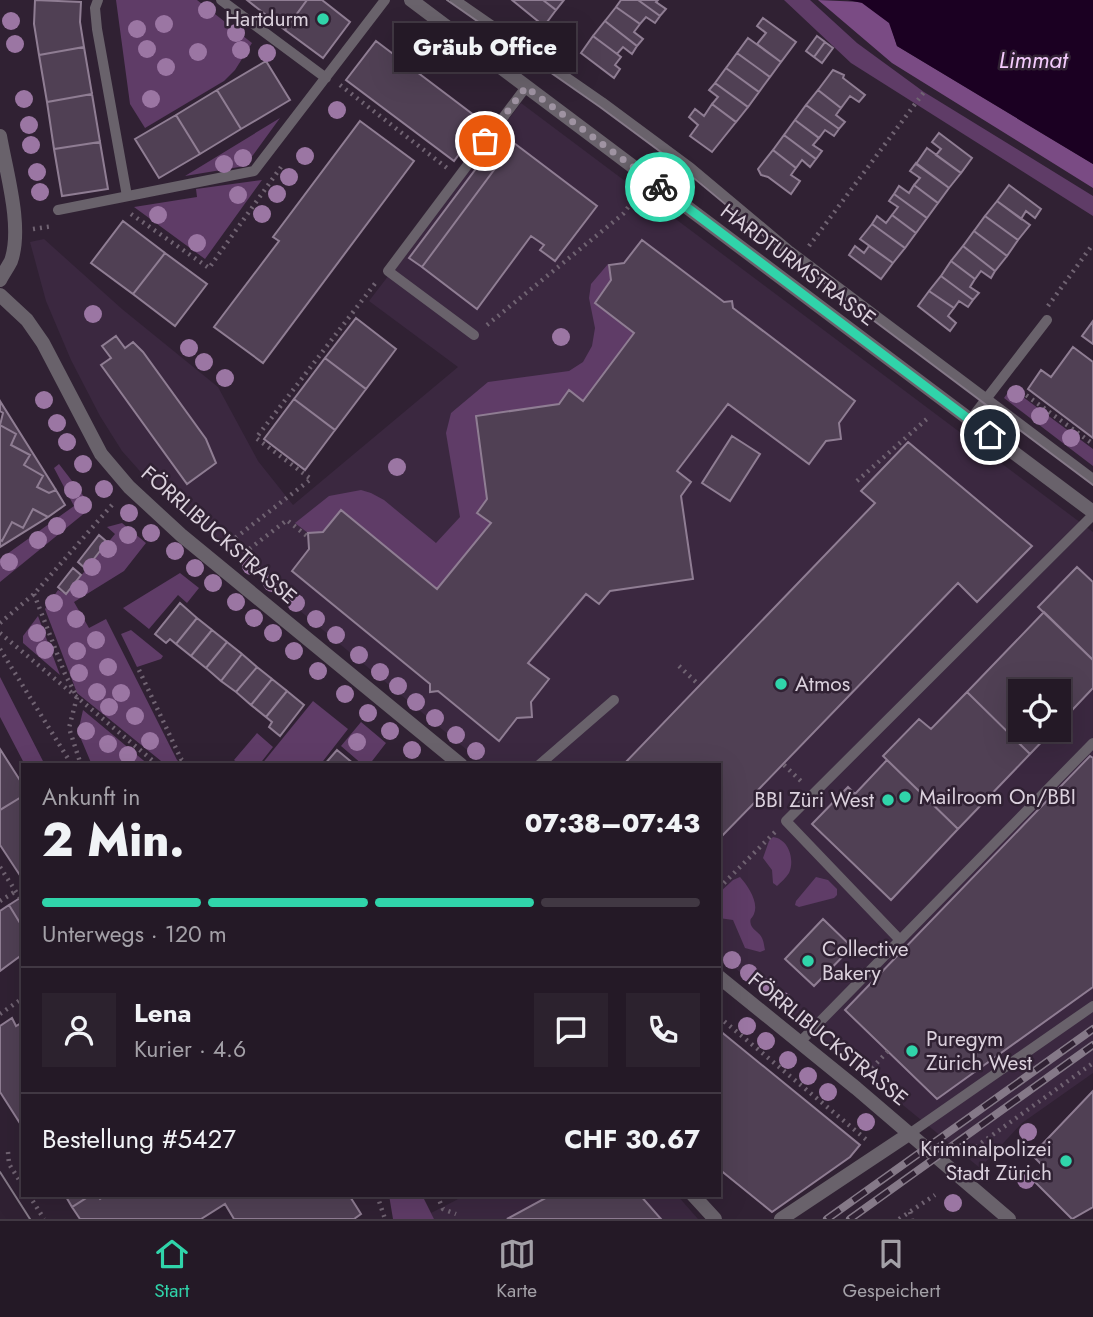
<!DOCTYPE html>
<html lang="de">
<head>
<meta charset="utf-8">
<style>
  :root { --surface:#241926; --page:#2c222e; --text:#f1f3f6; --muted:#a3a0a7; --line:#413843; --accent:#30d4aa }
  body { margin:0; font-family:Jost,sans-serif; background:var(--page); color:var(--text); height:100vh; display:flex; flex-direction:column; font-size:26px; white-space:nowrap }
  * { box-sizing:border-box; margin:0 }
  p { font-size:23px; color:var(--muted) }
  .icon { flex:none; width:38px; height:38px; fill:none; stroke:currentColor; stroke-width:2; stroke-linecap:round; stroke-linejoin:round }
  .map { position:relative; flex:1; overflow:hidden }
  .side { position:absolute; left:21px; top:763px; width:700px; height:434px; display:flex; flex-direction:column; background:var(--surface); border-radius:0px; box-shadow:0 7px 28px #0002,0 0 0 2px var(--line) }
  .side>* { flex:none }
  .fabs { position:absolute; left:1008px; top:679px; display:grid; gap:14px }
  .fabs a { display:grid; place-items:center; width:63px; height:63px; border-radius:0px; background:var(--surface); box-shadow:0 7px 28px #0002,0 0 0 2px var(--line); font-size:35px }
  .pin { position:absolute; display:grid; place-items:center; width:60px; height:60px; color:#fff; margin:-30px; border:4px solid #fff; border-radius:50%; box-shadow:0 2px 7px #0007 }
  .courier { position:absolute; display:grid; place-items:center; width:70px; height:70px; margin:-35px; border:5px solid #30d4aa; border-radius:50%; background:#fff; color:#222; box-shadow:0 2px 9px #0007 }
  .bubble { position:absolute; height:49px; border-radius:0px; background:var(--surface); box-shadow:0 7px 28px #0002,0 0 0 2px var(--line); font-size:23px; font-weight:800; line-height:49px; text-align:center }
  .overview em { font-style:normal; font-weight:800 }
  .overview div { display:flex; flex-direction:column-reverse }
  .overview { display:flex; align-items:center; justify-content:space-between; height:119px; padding:0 21px }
  h1 { font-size:46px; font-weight:800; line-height:52px }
  .bar { display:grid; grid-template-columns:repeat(4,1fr); gap:10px 7px; align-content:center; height:84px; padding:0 21px }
  .bar i { height:9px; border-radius:5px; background:var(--line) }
  .bar .current { background:var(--accent) }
  .bar p { grid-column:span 4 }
  .line { display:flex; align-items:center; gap:18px; padding:0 21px; border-top:2px solid var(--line) }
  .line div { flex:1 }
  .round { display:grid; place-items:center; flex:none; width:74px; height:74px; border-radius:0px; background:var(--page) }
  .menu { display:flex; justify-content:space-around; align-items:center; height:98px; border-top:2px solid var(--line); background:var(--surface); font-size:19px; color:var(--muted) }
  .menu a { display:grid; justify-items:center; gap:4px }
  .menu .current { color:var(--accent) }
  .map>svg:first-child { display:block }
</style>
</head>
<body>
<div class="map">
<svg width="1093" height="1219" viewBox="0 0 1093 1219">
  <rect width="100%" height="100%" fill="#302133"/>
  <!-- built -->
  <path fill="#3b2840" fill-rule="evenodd" d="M521,103L1093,532V1073L1022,1123L980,1168L719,955V765H485L162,496L122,451L100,416L71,360L46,301L30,242L44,239L122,309L218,387L258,461L293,505L458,367L369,301ZM1020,691H1059V730H1020Z
    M466,1195H677L698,1219H434L431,1213Z"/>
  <!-- green -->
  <path fill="#5f3c67" d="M116,0H197L252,43L235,70L224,81L145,128L130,104Z
    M784,0H810L857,43L924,92L1093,196V216L851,63Z
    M280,118L245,166L185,176Z
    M262,180L205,259L134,207L197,197L196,189Z
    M608,264L611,280L595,303L634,333L583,401L569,390L559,404L476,416L487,499L477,512L491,523L437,589L341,510L323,532L308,533L295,523L329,496L361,490L371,493L384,500L436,543L460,517L446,433L451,413L488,382L569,371L583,362L592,346L595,328L589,298L591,284Z
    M1011,388L1093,449V466L1004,398Z
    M59,464L92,507L0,582V559L74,506L54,468Z
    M122,523L146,543L124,571L74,602L89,628L106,619L177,760L183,765H166L77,693L45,609L58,590L66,594L115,534L107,527Z
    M180,573L199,588L187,603L178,595L149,629L123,608Z
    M38,616L60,675L23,643V636Z
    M131,630L163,656L161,659L137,667L121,634Z
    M0,677L45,765L35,763L25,765L0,717Z
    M313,701L348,729L320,765H261Z
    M83,710L149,765H92L78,732Z
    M361,722L386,743L369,765H363L341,746Z
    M257,733L273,747L259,765H240L234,760Z
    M773,837C789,839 795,860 789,873C786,878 781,882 777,886L773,883L772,870L763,858L769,841Z
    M740,877C748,886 759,902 754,914C752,919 749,918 751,925C753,930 760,933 762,938C764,942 764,946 765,950L760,952L745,948L733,920L719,918V893L733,880Z
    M816,877L828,880L837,889V895L834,898L799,907L795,905L796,901Z
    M389,1195H422L434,1219H393Z"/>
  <!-- forest -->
  <path fill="#7a4b84" d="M818,0L862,2L890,23L897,46L1093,164V188L892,63Z"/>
  <!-- water -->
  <path fill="#1b0022" d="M848,0H1093V164L897,46L889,23L862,3Z"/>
  <!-- building -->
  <path fill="#504054" stroke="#8f7d93" stroke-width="2" d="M35,0L81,2L80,22L84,47L39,55L34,24Z
    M247,0H307L285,30Z
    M307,0H322L350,22L323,58L285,30Z
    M512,0H543L556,10L544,26Z
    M543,0H564L556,10Z
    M621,0H638L660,16L655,23L646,17L640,24L616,7Z
    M638,0H658L656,2L666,9L660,16Z
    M616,7L640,24L634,32L643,39L637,46L605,21Z
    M763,18L796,42L781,62L757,44L766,33L757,26Z
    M605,21L637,46L632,54L623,47L617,54L593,36Z
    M593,36L621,57L615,65L620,69L614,78L581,53Z
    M817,36L825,42L814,57L806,51Z
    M748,38L781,62L770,77L737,53Z
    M376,41L483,122L454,161L346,80Z
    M825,42L833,48L822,63L814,57Z
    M84,47L92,94L47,102L39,55Z
    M737,53L770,77L759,92L726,68Z
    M266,61L290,100L241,129L217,90Z
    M726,68L759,92L748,107L715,83Z
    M833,70L844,75L843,78L865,95L859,102L850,96L841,108L818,90Z
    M715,83L748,107L736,122L712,104L718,97L709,90Z
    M217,90L241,129L200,154L176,115Z
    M818,90L841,108L836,115L845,122L839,129L806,105Z
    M92,94L100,142L54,149L47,102Z
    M712,104L736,122L712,152L690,136L698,125L689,117L695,109L704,116Z
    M806,105L839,129L834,136L825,130L819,138L795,120Z
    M176,115L200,154L159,178L135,139Z
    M795,120L819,138L813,145L822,151L816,159L784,135Z
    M360,121L414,161L263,363L214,327L279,241L273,237Z
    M939,133L972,158L961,173L936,155L941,149L932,142Z
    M502,134L514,143L422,267L409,258Z
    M784,135L816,159L810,167L802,160L796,168L773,150Z
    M100,142L108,189L62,196L54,149Z
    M514,143L597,206L555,261L540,250L544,245L531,236L477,309L422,267Z
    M927,148L961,173L949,188L916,164Z
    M773,150L796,168L791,175L800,181L791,194L768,177L761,175L758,169Z
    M916,163L949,188L938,203L914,185L920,178L910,171Z
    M914,185L938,203L927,218L894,194L899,186L909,193Z
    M1009,185L1041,209L1035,218L1026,211L1021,219L997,201Z
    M894,194L927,218L916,233L892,215L898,207L889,201Z
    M997,201L1030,225L1018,240L985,216Z
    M892,215L916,233L905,248L872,224L877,216L886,223Z
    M985,216L1018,240L1007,256L974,231Z
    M123,221L165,253L133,294L91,263Z
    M872,224L905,248L893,263L860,239Z
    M974,231L1007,256L995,271L963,246Z
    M642,240L724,302L732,301L733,308L855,401L839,423L841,439L826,441L809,464L728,404L677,471L691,482L681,496L693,579L610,591L599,604L586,594L528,663L549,679L531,702L532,717L517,718L499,741L438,691L430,692V684L292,571L309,549L308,533L323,532L341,510L437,589L491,523L477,513L487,499L476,416L559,404L569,390L583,401L634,333L595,303L611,280L609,265L624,263Z
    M855,246L864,253L869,246L893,263L881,279L849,255Z
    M963,246L995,271L991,278L981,271L975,279L951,261Z
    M165,253L207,284L175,326L133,294Z
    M951,261L975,279L970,287L979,293L973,300L941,276Z
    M941,276L973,300L968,307L959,301L954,308L929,291Z
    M929,291L954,308L948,316L956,323L950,331L918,306Z
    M356,318L396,349L366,389L325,358Z
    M1093,321V344L1082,336Z
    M116,336L125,348L133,342L143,352L206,439L216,463L187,484L101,365L111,358L102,346Z
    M1073,347L1093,362V438L1028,389L1041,370L1051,377Z
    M325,358L366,389L335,430L294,399Z
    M294,399L335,430L305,470L264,439Z
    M0,401L56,490L49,493L37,487L43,476L24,465L30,455L11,445L16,434L0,425L3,413L0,411Z
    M0,425L16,434L11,445L30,455L24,465L43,476L37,487L49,493L56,490L65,505L48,517L33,509L23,528L12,522L2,541L0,540Z
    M732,436L760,454L730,501L702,483Z
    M908,442L1032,546L977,602L958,583L757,791L761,796L719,839V765H623L875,503L861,491Z
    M33,509L48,517L0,547V540L2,541L12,522L23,528Z
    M99,535L107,542L86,569L78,562Z
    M1077,567L1093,582V660L1038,607Z
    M73,568L81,575L66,594L58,587Z
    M180,603L197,618L176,644L170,639L166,643L155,634Z
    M1044,612L1093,660V688L1059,724V691H1020V730H1053L1030,754L967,692Z
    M197,618L212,630L191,656L176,644Z
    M212,630L227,642L206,668L191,656Z
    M227,642L242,654L221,681L206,668Z
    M242,654L257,667L236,692L221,681Z
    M257,667L272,679L251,705L236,692Z
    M272,679L287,691L266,717L251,705Z
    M287,691L304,705L280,736L269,727L272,722L266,717Z
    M967,692L1030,754L958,829L883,756L919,719L931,729Z
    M0,749L23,785V796L0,810Z
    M337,750L354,764L353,765H324Z
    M1090,756L1093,758V987L937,1099L845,1010Z
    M887,760L958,829L891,900L812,824L848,787L855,794Z
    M23,796V880L0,845V810Z
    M23,896V928L9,905Z
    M9,905L23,928V954L0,971V911Z
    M823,919L852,947L814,986L785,959Z
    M12,1018L16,1026L23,1022V1128L0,1092V1026Z
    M719,1030L860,1145L850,1157L772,1212L719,1169Z
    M1093,1091V1207L1072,1219L1032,1179L1044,1167L1032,1155Z
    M65,1195H91L72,1207Z
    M91,1195H97L100,1199L106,1195H349L361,1214L354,1219H234L225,1204L201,1219H80L72,1207Z
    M551,1195H640L661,1219H507Z"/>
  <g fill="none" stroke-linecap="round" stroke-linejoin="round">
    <!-- path -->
    <path stroke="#706372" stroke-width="4.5" stroke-dasharray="2 5" stroke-linecap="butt" d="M340,85L447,168
      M131,214L209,268L281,167
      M33,229L53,226
      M809,246L924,92
      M1048,306L1093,244
      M487,325L623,214L635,198
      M1015,387L1093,444
      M857,481L929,417
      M230,542L311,479L256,438L377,281
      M244,553L287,520L308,537
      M34,594L65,674L77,697L69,728L81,765
      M0,623L34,594L112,505
      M0,633L158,765
      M0,649L72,765
      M679,666L698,684
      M139,670L181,759L188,765
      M784,765L804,784
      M0,867L20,898
      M719,888L775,832
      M0,901L16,891
      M0,1014L23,998
      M719,1017L868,1141
      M872,1068L888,1051
      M970,1151L1093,1063
      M8,1152L9,1164L23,1186
      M29,1195L44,1219
      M377,1195L385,1219
      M437,1195L443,1209L456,1214
      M910,1212L912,1219
      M899,1219L935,1195"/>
    <!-- lane -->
    <path stroke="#69626b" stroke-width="10" d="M98,0L95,8L97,29L127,196
      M221,0L326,78
      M455,0L602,102L691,168L790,251L1093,479
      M58,210L254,171L385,0
      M474,335L388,271L526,87
      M970,420L1047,320
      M539,765L614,700
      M899,939L786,821L1093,515
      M800,1042L1093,743
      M909,1134L1093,1006"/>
    <!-- street -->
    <path stroke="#69626b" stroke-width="14" d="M411,0L1093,512
      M0,136C6,171 23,227 11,261C8,267 3,274 0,280
      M0,295L27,320L43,343L101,454L129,487L181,535L461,765
      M719,977L856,1088L1009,1219
      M693,1195L715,1219
      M781,1219L909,1134"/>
    <!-- tram -->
    <path stroke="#857988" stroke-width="2" d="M447,0L600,107L677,164L789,257L1093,485
      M0,1172L30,1219"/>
    <!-- rail casing -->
    <g stroke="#857988" stroke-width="8">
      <path id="rail" d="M827,1219L1093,1029
        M850,1219L1093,1045"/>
    </g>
    <!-- rail -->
    <use href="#rail" stroke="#302133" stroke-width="5" stroke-dasharray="16" stroke-linecap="butt"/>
  </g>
  <!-- trees -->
  <g fill="#9b76a3">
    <circle cx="207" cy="10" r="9"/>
    <circle cx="11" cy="21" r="9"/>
    <circle cx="164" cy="24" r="9"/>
    <circle cx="137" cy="29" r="9"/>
    <circle cx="236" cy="33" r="9"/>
    <circle cx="15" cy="44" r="9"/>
    <circle cx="147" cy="49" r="9"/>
    <circle cx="241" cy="50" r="9"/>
    <circle cx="198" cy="52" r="9"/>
    <circle cx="267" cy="53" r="9"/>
    <circle cx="166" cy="67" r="9"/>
    <circle cx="24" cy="99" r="9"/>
    <circle cx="151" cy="99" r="9"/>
    <circle cx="337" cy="110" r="9"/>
    <circle cx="29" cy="125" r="9"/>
    <circle cx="31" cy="145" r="9"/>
    <circle cx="305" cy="156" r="9"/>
    <circle cx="243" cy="158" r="9"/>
    <circle cx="224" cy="164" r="9"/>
    <circle cx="37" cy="172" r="9"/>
    <circle cx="289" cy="177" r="9"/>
    <circle cx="40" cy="192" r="9"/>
    <circle cx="277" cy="194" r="9"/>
    <circle cx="238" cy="195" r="9"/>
    <circle cx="262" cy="214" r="9"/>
    <circle cx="158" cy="215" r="9"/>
    <circle cx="197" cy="243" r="9"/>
    <circle cx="93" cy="314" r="9"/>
    <circle cx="561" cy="337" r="9"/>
    <circle cx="189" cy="348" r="9"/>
    <circle cx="204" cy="362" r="9"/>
    <circle cx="225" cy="378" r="9"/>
    <circle cx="1016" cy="394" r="9"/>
    <circle cx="44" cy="400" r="9"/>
    <circle cx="1040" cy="416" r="9"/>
    <circle cx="57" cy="423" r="9"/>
    <circle cx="1071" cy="438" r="9"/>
    <circle cx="67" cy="442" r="9"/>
    <circle cx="83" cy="464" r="9"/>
    <circle cx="397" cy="467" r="9"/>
    <circle cx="104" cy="489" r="9"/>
    <circle cx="73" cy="490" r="9"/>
    <circle cx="83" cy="505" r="9"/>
    <circle cx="129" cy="513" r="9"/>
    <circle cx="57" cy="526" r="9"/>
    <circle cx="151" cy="533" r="9"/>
    <circle cx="128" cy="535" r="9"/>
    <circle cx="38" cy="540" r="9"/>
    <circle cx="108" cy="549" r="9"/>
    <circle cx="175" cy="551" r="9"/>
    <circle cx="9" cy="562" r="9"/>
    <circle cx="251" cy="566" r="9"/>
    <circle cx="92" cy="567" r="9"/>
    <circle cx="195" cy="568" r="9"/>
    <circle cx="213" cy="583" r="9"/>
    <circle cx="272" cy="583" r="9"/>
    <circle cx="79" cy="589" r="9"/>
    <circle cx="236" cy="602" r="9"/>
    <circle cx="54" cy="603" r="9"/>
    <circle cx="296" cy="603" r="9"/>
    <circle cx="254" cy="618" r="9"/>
    <circle cx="76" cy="619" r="9"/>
    <circle cx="316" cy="619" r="9"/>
    <circle cx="37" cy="633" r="9"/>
    <circle cx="273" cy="633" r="9"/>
    <circle cx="336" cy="635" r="9"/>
    <circle cx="96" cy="640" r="9"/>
    <circle cx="45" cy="650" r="9"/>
    <circle cx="77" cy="651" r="9"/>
    <circle cx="294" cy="651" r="9"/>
    <circle cx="359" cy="655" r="9"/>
    <circle cx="108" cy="667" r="9"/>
    <circle cx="318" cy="671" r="9"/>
    <circle cx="380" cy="672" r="9"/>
    <circle cx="79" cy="673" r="9"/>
    <circle cx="398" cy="686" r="9"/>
    <circle cx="97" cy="692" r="9"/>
    <circle cx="121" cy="693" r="9"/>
    <circle cx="345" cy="694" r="9"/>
    <circle cx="416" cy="702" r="9"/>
    <circle cx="109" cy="707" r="9"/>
    <circle cx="368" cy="713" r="9"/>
    <circle cx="135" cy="716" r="9"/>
    <circle cx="435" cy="718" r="9"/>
    <circle cx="86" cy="731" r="9"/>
    <circle cx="390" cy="731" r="9"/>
    <circle cx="456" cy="735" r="9"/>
    <circle cx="150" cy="741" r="9"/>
    <circle cx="357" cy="742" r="9"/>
    <circle cx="108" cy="744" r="9"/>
    <circle cx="412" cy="750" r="9"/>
    <circle cx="476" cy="751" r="9"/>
    <circle cx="128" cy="755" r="9"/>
    <circle cx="732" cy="960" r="9"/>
    <circle cx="749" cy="973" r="9"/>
    <circle cx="766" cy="987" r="9"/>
    <circle cx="783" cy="1001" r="9"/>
    <circle cx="747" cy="1026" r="9"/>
    <circle cx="766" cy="1041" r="9"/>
    <circle cx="788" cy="1060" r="9"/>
    <circle cx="808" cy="1076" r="9"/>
    <circle cx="828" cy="1092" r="9"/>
    <circle cx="866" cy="1122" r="9"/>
    <circle cx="1028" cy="1132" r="9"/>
    <circle cx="1026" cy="1180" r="9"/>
    <circle cx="953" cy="1203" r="9"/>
  </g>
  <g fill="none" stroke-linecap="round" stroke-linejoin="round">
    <!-- done -->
    <path stroke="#9f93a2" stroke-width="7" stroke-dasharray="0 12.6" d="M485,141L526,87L660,187"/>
    <!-- route -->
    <path stroke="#30d4aa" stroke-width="9" d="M660,187L990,435"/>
  </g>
  <!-- markers -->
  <g fill="#30d4aa" stroke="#302133" stroke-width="2.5">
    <circle cx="323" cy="19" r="7"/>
    <circle cx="781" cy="684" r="7"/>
    <circle cx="905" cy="797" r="7"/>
    <circle cx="888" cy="800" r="7"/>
    <circle cx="808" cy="961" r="7"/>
    <circle cx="912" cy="1051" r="7"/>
    <circle cx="1066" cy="1161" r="7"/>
  </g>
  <g text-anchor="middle" stroke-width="5" stroke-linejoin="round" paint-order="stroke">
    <!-- poi labels -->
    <g font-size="21" fill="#dbd1dd" stroke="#302133" text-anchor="start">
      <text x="309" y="26" text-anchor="end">Hartdurm</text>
      <text x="795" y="691">Atmos</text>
      <text x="919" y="804">Mailroom On/BBI</text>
      <text x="874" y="807" text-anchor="end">BBI Züri West</text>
      <text x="822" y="956">Collective<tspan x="822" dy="24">Bakery</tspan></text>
      <text x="926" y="1046">Puregym<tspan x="926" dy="24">Zürich West</tspan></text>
      <text x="1052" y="1156" text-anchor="end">Kriminalpolizei<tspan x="1052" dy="24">Stadt Zürich</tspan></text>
    </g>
    <!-- street labels -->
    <g font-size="21" fill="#dbd1dd" stroke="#302133">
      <text transform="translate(798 265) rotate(37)" y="7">HARDTURMSTRASSE</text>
      <text transform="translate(219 535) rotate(41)" y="7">FÖRRLIBUCKSTRASSE</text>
      <text transform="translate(828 1039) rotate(39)" y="7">FÖRRLIBUCKSTRASSE</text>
    </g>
    <!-- water labels -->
    <g font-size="23" font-style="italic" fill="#f4cbfd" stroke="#302133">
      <text x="1033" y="68">Limmat</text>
    </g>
  </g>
</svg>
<div class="fabs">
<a><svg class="icon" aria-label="locate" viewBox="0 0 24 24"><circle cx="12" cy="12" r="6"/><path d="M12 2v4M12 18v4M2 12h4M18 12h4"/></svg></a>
</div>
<div class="pin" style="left:485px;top:141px;background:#ea580c"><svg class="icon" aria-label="bag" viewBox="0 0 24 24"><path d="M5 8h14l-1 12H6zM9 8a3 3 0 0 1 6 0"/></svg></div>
<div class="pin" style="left:990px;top:435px;background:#1f2937"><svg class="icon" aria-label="home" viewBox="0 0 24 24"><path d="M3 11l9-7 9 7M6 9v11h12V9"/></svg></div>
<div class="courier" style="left:660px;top:187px"><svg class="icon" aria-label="bike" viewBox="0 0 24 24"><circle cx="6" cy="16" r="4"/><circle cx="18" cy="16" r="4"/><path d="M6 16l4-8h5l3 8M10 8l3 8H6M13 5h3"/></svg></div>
<div class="bubble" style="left:394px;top:23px;width:182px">Gräub Office</div>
<section class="side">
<div class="overview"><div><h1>2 Min.</h1><p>Ankunft in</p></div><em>07:38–07:43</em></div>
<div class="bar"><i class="current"></i><i class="current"></i><i class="current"></i><i></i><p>Unterwegs · 120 m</p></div>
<div class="line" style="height:126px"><a class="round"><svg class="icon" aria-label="person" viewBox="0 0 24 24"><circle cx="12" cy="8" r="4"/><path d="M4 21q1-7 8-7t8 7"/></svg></a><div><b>Lena</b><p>Kurier · 4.6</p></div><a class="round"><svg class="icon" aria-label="chat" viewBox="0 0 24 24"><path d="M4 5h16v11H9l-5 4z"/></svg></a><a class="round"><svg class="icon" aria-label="phone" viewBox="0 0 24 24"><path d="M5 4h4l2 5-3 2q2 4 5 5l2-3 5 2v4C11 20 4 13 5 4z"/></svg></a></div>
<div class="line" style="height:91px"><div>Bestellung #5427</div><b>CHF 30.67</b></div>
</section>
</div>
<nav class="menu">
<a class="current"><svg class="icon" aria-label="home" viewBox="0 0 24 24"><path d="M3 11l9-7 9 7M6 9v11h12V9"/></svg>Start</a>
<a><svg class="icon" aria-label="map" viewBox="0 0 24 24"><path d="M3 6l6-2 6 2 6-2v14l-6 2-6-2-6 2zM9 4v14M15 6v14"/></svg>Karte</a>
<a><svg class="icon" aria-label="saved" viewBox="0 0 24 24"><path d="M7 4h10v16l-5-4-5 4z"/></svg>Gespeichert</a>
</nav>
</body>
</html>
